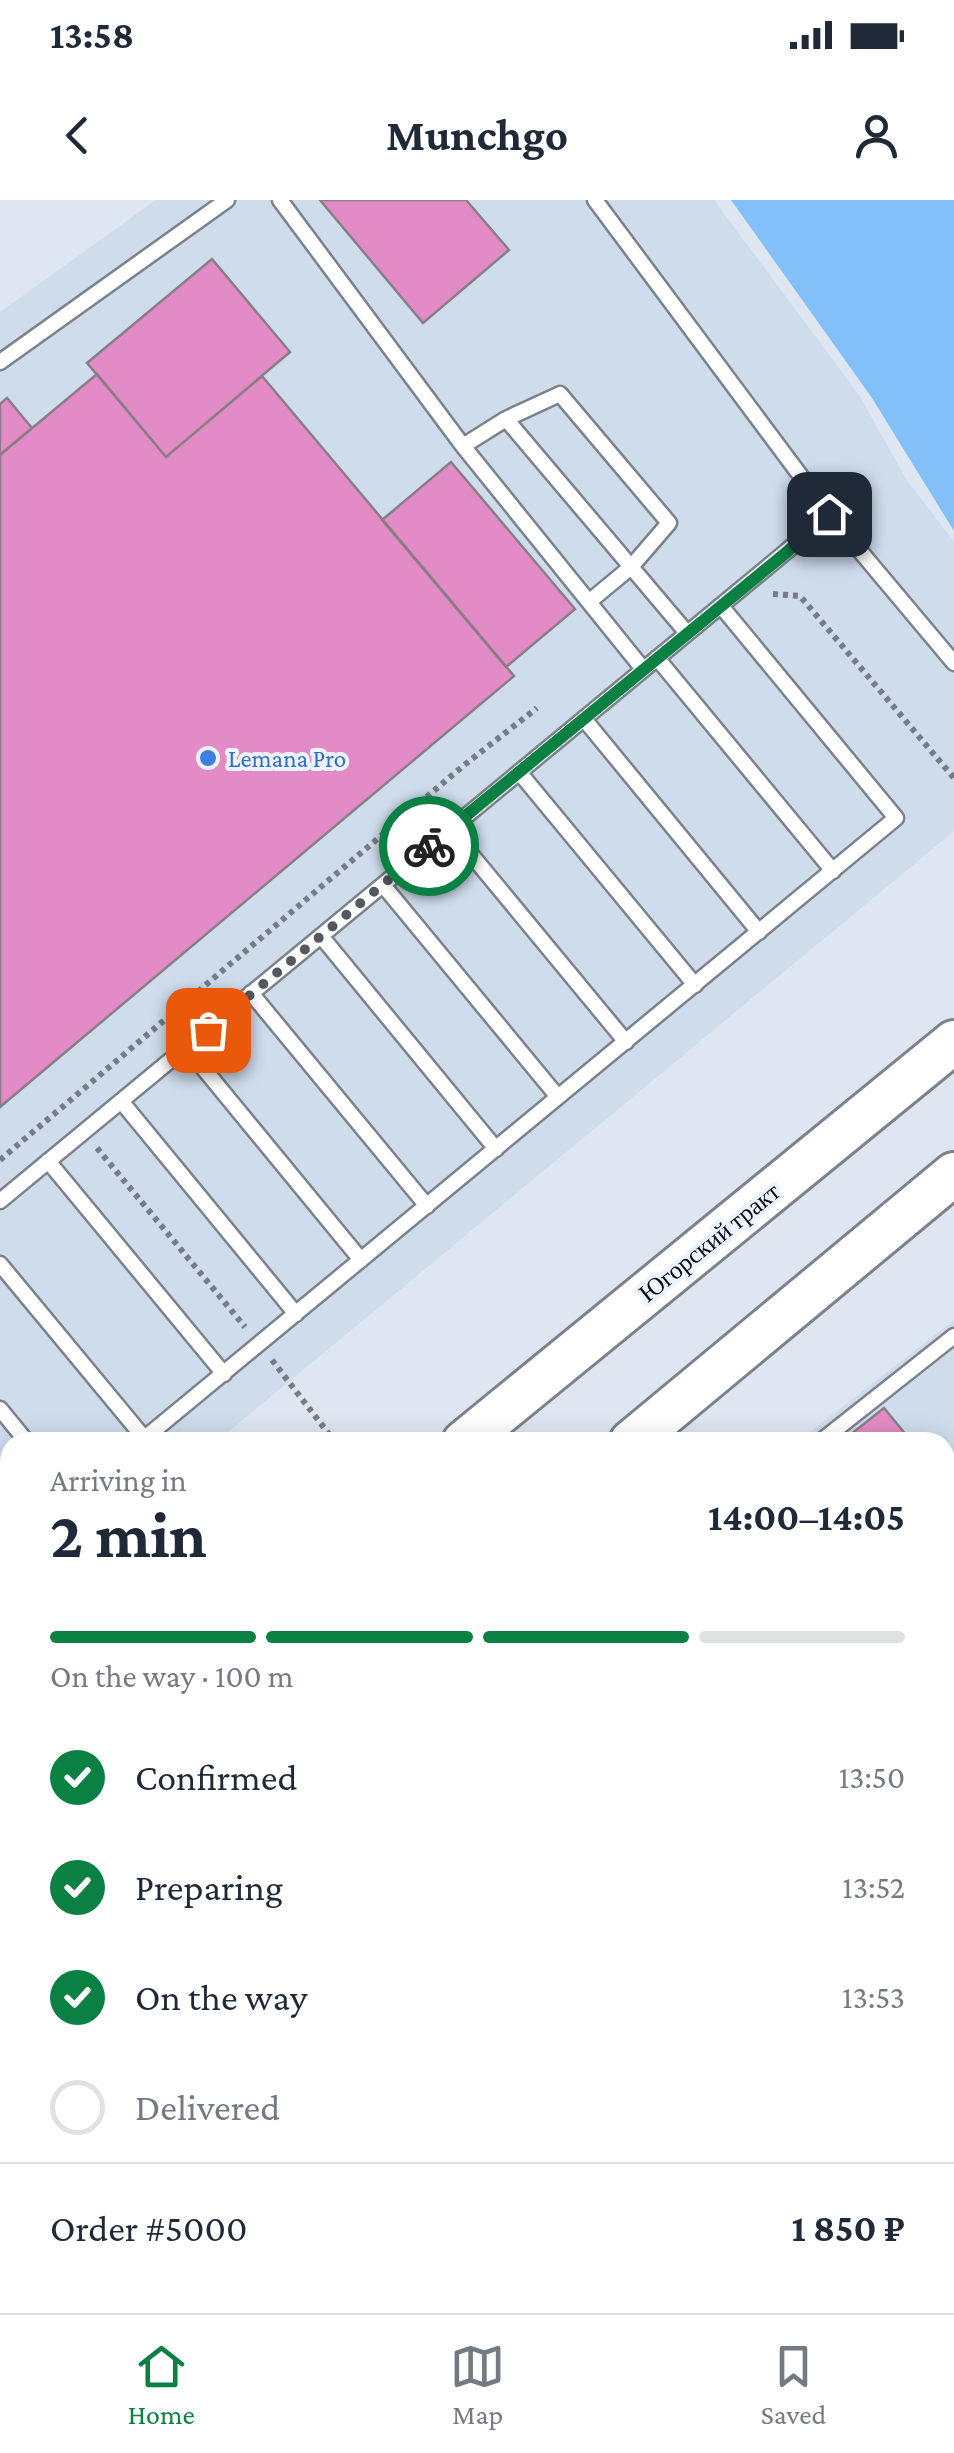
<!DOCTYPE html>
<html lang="en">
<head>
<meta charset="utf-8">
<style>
  :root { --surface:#fff; --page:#f2f2f3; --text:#1f2937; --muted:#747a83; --line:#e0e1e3; --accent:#0b8043 }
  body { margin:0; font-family:"Crimson Pro",serif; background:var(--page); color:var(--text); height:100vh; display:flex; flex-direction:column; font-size:38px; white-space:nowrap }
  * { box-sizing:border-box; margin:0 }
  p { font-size:32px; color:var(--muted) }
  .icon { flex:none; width:55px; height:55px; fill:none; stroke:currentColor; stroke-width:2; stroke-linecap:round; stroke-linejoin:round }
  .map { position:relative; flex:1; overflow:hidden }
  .details { position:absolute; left:0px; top:1232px; width:955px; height:882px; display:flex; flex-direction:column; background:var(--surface); border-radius:30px 30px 0 0; box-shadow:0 5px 25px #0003 }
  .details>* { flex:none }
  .pin { position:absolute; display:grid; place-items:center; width:85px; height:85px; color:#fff; margin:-42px; border-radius:20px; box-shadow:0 5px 15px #0006 }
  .courier { position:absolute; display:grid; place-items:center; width:100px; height:100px; margin:-50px; border:8px solid #0b8043; border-radius:50%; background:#fff; color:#222; box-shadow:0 2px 12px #0007 }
  .summary em { font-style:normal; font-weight:700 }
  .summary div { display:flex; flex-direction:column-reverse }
  .summary { display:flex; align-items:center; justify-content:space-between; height:170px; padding:0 50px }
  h1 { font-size:65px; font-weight:700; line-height:75px }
  .bar { display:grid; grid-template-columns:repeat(4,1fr); gap:15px 10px; align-content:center; height:120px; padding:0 50px }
  .bar i { height:12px; border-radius:8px; background:var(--line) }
  .bar .current { background:var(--accent) }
  .bar p { grid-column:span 4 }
  .line { display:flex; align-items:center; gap:25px; padding:0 50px; border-top:2px solid var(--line) }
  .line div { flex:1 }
  ol { padding:0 50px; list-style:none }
  li { display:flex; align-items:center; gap:30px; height:110px }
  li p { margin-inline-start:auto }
  li .icon { padding:10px; border-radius:50%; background:var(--accent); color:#fff; stroke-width:4 }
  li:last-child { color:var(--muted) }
  li i { width:55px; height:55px; border:5px solid var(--line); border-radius:50% }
  .status { display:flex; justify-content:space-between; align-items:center; height:70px; padding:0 50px; background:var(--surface); direction:ltr }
  .status svg { height:28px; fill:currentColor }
  header { display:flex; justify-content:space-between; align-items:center; height:130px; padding:0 50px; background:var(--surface); font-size:45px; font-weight:700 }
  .tabs { display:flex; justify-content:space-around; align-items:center; height:140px; border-top:2px solid var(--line); background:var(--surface); font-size:28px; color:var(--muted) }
  .tabs a { display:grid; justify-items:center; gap:5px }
  .tabs .current { color:var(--accent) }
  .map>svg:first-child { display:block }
</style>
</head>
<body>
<div class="status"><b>13:58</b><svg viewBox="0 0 49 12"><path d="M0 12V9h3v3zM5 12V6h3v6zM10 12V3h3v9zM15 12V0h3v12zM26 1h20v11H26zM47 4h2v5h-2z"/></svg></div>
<header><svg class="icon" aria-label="back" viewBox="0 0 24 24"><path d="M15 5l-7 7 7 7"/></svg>Munchgo<svg class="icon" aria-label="person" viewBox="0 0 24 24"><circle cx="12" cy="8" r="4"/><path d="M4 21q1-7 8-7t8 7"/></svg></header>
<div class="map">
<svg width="954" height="2113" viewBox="0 0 954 2113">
  <rect width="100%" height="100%" fill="#dee6f1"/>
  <!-- built -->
  <path fill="#cedcec" d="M156,0H714L859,195L908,282L954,341V631L216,1242H10V1414L0,1422V112Z
    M954,1120V2074L945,2080V1242H797Z
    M10,1858V2105H908L896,2113H0V1866Z"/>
  <!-- forest -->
  <path fill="#47ba85" d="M954,2065V2113H889L899,2105H945V2072Z"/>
  <!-- water -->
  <path fill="#83bff9" d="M731,0H954V331L872,198Z"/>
  <!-- building -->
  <path fill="#e38bc6" stroke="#897e85" stroke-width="2.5" d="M320,0H466L509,50L423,123Z
    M212,59L290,152L166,257L87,163Z
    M97,174L166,257L262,176L514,476L0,907V255Z
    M7,198L32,228L0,255V204Z
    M451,262L575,409L506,467L382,320Z
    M884,1208L912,1242H841Z
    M945,1283L954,1294V1906L948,1899L945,1901Z
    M0,1973L10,1984V2042L0,2051Z
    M147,2105H187L194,2113H154Z
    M501,2105H601L591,2113H507Z"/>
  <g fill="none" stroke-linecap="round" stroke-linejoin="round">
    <!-- service casing -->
    <g stroke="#7b828b" stroke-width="19">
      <path id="service" d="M280,0L463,246L643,469
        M595,0L829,314L954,463
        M0,162L227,0
        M506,219L687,433
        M463,246L506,219L560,194L669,323L631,367L590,401
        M657,458L833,671
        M584,519L759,732
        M519,572L695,785
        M450,629L626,842
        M383,685L558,897
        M321,736L496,949
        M251,793L427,1006
        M186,847L361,1060
        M121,901L296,1114
        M48,961L224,1174
        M0,1001L787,351L829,314
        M0,1064L145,1239
        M0,1209L27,1242
        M140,1242L896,618L721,406
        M820,1242L954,1136
        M0,1359L10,1350
        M0,1893L10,1886
        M945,2014L954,2007
        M301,2105L308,2113
        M809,2113L820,2105"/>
    </g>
    <!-- primary casing -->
    <g stroke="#7b828b" stroke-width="48">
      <path id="primary" d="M464,1242L954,842
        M631,1242L954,974
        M0,1622L10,1614
        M0,1759L10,1751"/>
    </g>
    <!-- path -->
    <path stroke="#777c84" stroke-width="6" stroke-dasharray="5 5" stroke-linecap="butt" d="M773,394L800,396L954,578
      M97,948L245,1127
      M0,960L463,566L537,508
      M272,1160L335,1242"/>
    <!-- service -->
    <use href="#service" stroke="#fff" stroke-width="14"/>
    <!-- primary -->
    <use href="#primary" stroke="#fff" stroke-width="42"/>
  </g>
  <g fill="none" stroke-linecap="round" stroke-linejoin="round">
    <!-- done -->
    <path stroke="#54585f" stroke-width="10" stroke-dasharray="0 18" d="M208,830L429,646"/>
    <!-- route -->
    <path stroke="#0b8043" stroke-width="12" d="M429,646L787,352L829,314"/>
  </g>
  <!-- markers -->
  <circle fill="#3f7fe0" stroke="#ebf4fe" stroke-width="4" cx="208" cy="558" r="10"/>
  <g text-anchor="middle" stroke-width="8" stroke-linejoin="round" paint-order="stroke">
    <!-- shop labels -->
    <g font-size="25" fill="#366cbe" stroke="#ebf4fe" text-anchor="start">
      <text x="228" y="567">Lemana Pro</text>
    </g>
    <!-- street labels -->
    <g font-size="25" fill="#0a0c10" stroke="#ebf4fe">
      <text transform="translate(709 1042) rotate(-39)" y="9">Югорский тракт</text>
    </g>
  </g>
</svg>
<div class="pin" style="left:208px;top:830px;background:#ea580c"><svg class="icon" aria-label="bag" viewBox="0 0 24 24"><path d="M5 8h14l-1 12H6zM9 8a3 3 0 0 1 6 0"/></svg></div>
<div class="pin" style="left:829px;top:314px;background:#1f2937"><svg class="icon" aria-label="home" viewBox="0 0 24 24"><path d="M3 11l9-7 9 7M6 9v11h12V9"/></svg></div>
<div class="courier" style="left:429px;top:646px"><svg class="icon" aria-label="bike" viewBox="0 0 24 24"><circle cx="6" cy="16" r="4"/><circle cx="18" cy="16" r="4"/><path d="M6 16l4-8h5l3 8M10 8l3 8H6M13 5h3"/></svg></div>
<section class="details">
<div class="summary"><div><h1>2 min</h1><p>Arriving in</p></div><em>14:00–14:05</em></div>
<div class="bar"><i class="current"></i><i class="current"></i><i class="current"></i><i></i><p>On the way · 100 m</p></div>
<ol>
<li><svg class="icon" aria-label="check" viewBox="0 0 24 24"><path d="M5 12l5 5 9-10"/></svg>Confirmed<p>13:50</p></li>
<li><svg class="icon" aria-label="check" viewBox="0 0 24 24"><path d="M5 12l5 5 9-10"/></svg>Preparing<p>13:52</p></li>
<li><svg class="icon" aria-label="check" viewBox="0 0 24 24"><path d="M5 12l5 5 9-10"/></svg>On the way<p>13:53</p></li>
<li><i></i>Delivered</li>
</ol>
<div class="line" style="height:130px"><div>Order #5000</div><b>1 850 ₽</b></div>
</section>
</div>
<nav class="tabs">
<a class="current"><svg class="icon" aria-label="home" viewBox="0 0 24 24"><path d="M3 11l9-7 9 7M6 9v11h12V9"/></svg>Home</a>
<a><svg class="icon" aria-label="map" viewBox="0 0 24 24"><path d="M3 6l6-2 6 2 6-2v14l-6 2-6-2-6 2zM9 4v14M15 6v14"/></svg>Map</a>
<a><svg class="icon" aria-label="saved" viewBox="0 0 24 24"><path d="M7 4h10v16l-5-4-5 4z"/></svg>Saved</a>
</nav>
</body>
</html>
